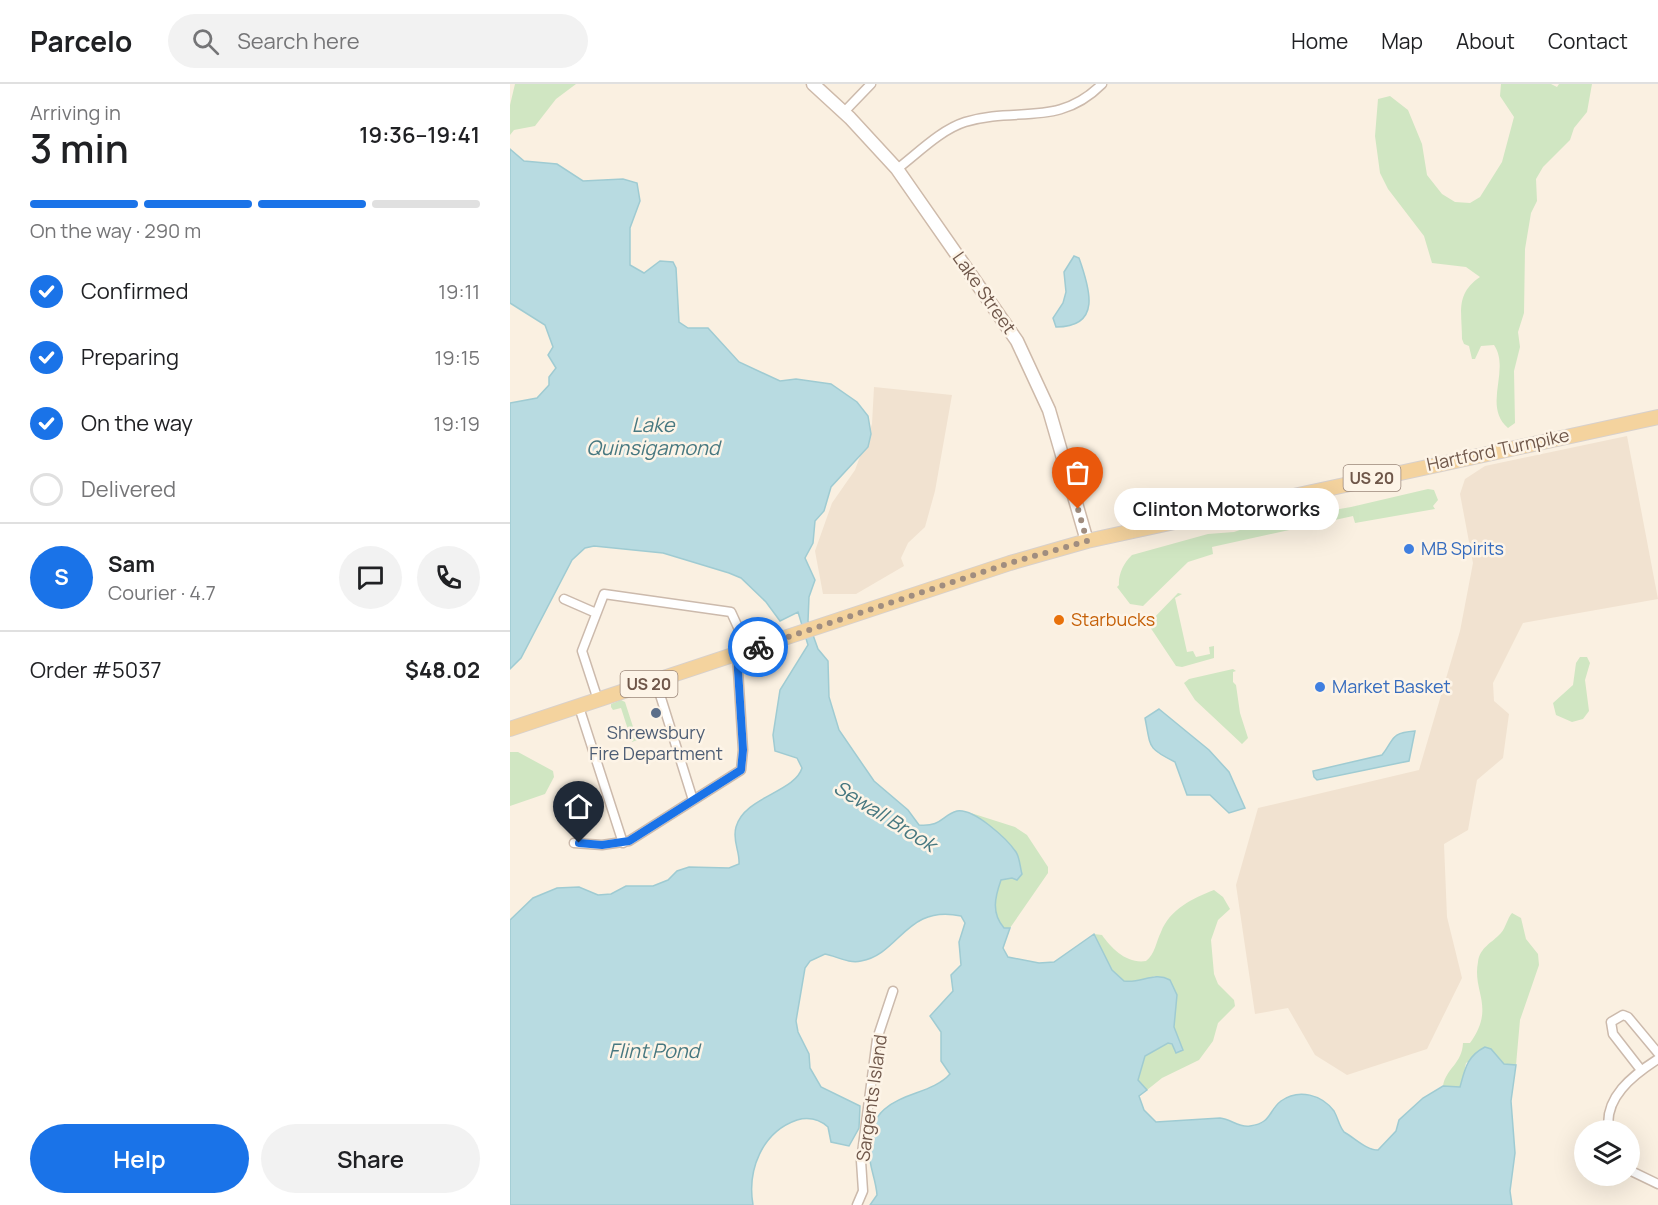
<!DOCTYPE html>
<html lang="en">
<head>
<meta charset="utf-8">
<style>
  :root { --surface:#fff; --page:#f2f2f2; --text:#202124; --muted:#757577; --line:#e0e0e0; --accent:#1a73e8 }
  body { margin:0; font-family:Manrope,sans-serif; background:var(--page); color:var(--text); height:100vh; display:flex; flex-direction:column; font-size:22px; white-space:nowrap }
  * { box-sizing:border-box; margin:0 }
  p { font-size:20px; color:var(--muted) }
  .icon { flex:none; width:33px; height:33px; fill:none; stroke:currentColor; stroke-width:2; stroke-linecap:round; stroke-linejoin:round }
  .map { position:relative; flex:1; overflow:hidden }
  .details { display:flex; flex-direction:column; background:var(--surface); width:510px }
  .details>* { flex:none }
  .tools { position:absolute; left:1064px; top:1036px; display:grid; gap:12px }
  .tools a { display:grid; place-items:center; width:66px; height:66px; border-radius:50%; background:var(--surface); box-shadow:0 6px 24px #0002; font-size:30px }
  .pin { position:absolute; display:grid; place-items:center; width:51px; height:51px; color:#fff; margin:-62px -26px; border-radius:50% 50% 50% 0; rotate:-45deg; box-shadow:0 0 6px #0007 }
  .pin .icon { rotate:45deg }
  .courier { position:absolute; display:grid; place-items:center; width:60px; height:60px; margin:-30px; border:4px solid #1a73e8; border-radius:50%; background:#fff; color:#222; box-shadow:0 2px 8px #0007 }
  .bubble { position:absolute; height:42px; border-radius:21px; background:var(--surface); box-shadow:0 6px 24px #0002; font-size:20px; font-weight:600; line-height:42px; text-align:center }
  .summary em { font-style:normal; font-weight:600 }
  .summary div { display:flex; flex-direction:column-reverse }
  .summary { display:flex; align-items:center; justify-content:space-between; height:102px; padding:0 30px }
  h1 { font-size:39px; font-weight:600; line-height:45px }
  .bar { display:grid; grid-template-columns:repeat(4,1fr); gap:9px 6px; align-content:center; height:72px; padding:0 30px }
  .bar i { height:8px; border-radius:4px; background:var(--line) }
  .bar .on { background:var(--accent) }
  .bar p { grid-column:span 4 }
  .line { display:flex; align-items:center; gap:15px; padding:0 30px; border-top:2px solid var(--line) }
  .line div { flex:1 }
  .round { display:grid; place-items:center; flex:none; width:63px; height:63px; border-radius:32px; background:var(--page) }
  ol { padding:0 30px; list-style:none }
  li { display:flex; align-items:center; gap:18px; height:66px }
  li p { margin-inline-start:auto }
  li .icon { padding:6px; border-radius:50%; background:var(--accent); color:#fff; stroke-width:4 }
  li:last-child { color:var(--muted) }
  li i { width:33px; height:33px; border:3px solid var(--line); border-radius:50% }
  .button { display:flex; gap:12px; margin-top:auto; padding:12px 30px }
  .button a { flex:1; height:69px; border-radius:36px; background:var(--accent); color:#fff; font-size:24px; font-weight:600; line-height:69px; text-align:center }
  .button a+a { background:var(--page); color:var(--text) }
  header { display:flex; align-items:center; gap:36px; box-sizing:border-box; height:84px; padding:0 30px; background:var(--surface); border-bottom:2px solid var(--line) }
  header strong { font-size:28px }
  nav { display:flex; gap:33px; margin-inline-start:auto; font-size:21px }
  .search { width:420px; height:54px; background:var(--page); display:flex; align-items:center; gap:15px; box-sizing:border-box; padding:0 21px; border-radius:33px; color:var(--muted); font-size:22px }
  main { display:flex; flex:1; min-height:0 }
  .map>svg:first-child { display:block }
</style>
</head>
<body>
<header>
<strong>Parcelo</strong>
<div class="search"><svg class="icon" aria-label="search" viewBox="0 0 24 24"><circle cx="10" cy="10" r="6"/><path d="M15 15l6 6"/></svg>Search here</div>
<nav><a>Home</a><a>Map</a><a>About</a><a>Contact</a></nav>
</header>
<main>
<section class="details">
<div class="summary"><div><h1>3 min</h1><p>Arriving in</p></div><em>19:36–19:41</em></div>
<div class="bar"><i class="on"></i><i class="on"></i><i class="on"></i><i></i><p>On the way · 290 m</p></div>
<ol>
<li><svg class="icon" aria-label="check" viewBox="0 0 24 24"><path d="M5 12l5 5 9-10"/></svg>Confirmed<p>19:11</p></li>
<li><svg class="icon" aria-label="check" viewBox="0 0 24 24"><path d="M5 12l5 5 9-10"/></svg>Preparing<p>19:15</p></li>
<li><svg class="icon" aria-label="check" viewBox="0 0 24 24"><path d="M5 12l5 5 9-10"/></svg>On the way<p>19:19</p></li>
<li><i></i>Delivered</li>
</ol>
<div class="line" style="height:108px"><b class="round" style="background:var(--accent);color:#fff">S</b><div><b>Sam</b><p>Courier · 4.7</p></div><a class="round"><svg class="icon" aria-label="chat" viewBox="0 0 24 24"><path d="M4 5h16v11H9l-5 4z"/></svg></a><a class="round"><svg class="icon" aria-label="phone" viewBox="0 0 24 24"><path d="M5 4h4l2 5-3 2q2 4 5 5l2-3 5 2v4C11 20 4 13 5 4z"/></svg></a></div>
<div class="line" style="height:78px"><div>Order #5037</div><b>$48.02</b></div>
<div class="button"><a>Help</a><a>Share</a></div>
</section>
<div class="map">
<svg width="1148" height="1121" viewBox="0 0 1148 1121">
  <rect width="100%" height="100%" fill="#faf0e1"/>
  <!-- residential -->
  <path fill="#f1e2d0" d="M364,303L442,311L425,407L415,443L398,459L391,474L394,482L346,510H313L305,467L322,419L345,386L362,340Z
    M1117,352L1148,515L1013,539L983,599L984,617L999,630L993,674L967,696L958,746L934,760L937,833L952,894L917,965L837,991L805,971L778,924L745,930L726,801L748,724L909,686L950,547L963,479L950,410L955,395L975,382Z"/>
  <!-- green -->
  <path fill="#d0e6c2" d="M5,0H66L46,15L25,42L4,46L0,51V21Z
    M991,0H1041L1047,3L1049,0H1082L1077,28L1064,44L1060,56L1033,83L1026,95L1027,117L1021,129L1015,165L1014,229L1008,248L1010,263L1004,287L1005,339L998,344C972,322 1001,286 984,261L971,262L965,275H962L959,262L954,260L952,255C952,228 945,210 970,193L956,183L922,179L914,152L878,105L870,89L865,52L868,15L880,12L898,26L912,60L917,91L932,110L945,118L960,119L970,113L992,78L1004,33L990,12Z
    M918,405L924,406L928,416L923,422L925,425L845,439L843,432L702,463L703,470L678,478L633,522L620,520L607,503L609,501C608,492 613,479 622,471L698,450L724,448L750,439L841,423Z
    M668,509L672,510L665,514L677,568L683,567L686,573L700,570L699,563L704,562V574L672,583L666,582L640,543L641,537Z
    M1070,573H1077L1080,579L1075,596L1079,627L1073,635L1062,638L1046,631L1043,619L1063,601L1066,579Z
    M723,585L726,587L723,588V598L726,601L730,629L738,654L732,660L685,616L674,599L679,595Z
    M111,616L115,618L126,652L154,644L157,654L152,655L148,648L122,658L111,624L103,626L101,623V620Z
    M0,668H8L43,687L44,693L35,710L0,722Z
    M461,729L505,743L517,751L538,783V789L500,844H494C481,829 485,813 491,795L502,794C504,790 508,785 509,781C512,761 474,740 461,729Z
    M704,806L713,813L720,825L708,836L701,856L704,890L708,900L724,916L725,922L708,939L703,957L689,976L652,994L637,1006L628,996L635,972L658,959L673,966L664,943L667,911L645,892L630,898L614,897L602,886L584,850L592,851C602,865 617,880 636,877C645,870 646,858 651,848C660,825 683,814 704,806Z
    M1002,829L1011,834L1016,855L1028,870L1029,881L1010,936L1006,981L994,980L981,965L956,979L951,1004L933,1002C936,984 952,980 953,959H960C986,923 962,908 968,878C970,863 982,859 991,849C996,843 997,835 1002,829Z"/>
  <!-- water -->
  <path fill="#b8dbe1" stroke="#9fcbd2" stroke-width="1.5" d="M0,65L14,77L47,80L73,97L113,95L127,99L130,117L120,144V181L134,189L150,177L163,178L166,184L169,238L178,244H198L229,278L270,297L286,295L321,300L347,318L358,332L361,350L358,363L321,403L314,427L305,437L303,459L295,474L305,496L299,513L298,537L308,565L318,577L319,613L329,646L364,697L398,726L409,741C432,743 432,731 447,727C464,724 497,755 506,768C510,774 510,784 512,790L507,796L502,794L491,796C485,813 481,829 494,844H500L493,864L498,873L529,879L544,878L584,850L602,886L614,897C631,900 644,887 660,896L667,911L664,943L673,966L666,969L662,960L658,959L635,972L628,996L637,1006L629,1012L634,1026L646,1038L710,1034C721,1035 729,1044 740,1042C762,1039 758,1027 771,1017C789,1004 812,1011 824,1027C828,1034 829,1042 834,1048C845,1054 856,1066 868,1066L886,1047L889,1036L913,1014L933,1002L950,1003C955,985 957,972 975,963L981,965L994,980L1006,981L1001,1017L1005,1069L1000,1107L1002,1121H360L367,1111C366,1095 358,1080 359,1064C360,1005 416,1017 440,990L431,977V948L420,932L443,907L441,891L451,881L449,858L455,839L451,832C396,820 390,870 351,877C339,880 326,872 315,870L300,877L295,884L286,937L288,948L299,970L300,984L311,1003L350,1022L349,1044L339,1062L321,1058L318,1043C309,1035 298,1033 287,1036C252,1048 237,1086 243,1121H0V836L23,814L47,804L69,803L88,811L101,810L116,802H143L158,796L167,787L179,783L219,784L229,780C230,767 222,757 226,743C234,713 285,708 292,684L287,674L265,667L263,651L270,606L298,561L288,528L270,537L256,518L231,494L219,489L153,469L84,462L75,464L62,476L11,574L0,585V319L27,314L39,301V293L46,284L38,271L43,263L35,241L0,219Z
    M564,172L569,174C580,205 592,243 546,243L543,234L553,219L556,208L554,188Z
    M649,625L699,666L719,688L735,724L719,729L700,711H677L665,678C637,664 641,664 635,634Z
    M905,647L899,677L807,696L804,693L803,687L872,671C885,655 879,649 905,647Z"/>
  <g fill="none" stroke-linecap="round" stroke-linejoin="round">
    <!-- minor casing -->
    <g stroke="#ccbaac" stroke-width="11">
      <path id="minor" d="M334,28L361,0
        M387,85C407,70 430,46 455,38C507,22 548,44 592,0
        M54,515L86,529
        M146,598L183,716
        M88,616L72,567L94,510L221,528L232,552V568
        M69,623L113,759
        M64,759L92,761L119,757L231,686L233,666L227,570
        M1131,986L1103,950L1101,938L1113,931L1118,933L1148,969
        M1099,1047C1093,1014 1123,991 1148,975
        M1119,1086L1148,1100
        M347,1121L353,1107L351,1077L367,955L383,907"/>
    </g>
    <!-- secondary casing -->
    <g stroke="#cebaaa" stroke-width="15">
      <path id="secondary" d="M303,0L340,34L387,85L507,257L539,326L577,457"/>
    </g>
    <!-- primary casing -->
    <g stroke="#d7d0cc" stroke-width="16">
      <path id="primary" d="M0,645L500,479L577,457L1148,333"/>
    </g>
    <!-- minor -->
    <use href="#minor" stroke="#fff" stroke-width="8"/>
    <!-- secondary -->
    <use href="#secondary" stroke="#fff" stroke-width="12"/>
    <!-- primary -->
    <use href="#primary" stroke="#f4d39e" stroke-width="14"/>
  </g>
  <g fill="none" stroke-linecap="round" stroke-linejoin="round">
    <!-- done -->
    <path stroke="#a08d7f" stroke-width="6" stroke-dasharray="0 10.8" d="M248,563L500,479L577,457L568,425"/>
    <!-- route -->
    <path stroke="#1a73e8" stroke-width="8" d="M69,759L92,761L119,757L231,686L233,666L227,570L248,563"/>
  </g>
  <!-- markers -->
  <g fill="#3f7fe0" stroke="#fdf4e7" stroke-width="2">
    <circle cx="899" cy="465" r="6"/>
    <circle cx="810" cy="603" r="6"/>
  </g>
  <circle fill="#e8710a" stroke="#fdf4e7" stroke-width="2" cx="549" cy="536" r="6"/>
  <circle fill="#5c6f8a" stroke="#fdf4e7" stroke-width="2" cx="146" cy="629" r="6"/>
  <g text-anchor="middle" stroke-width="5" stroke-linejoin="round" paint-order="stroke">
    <!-- shield labels -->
    <g fill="#fdf4e7" stroke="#9a8679" stroke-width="1.5">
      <rect x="833.5" y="381" width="57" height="26" rx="4.5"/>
      <rect x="110.5" y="587" width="57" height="26" rx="4.5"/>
    </g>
    <g font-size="16" font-weight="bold" fill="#6f574a">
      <text x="862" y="400">US 20</text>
      <text x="139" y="606">US 20</text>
    </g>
    <!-- street labels -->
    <g font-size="18" fill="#6f574a" stroke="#fdf4e7">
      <text transform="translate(474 209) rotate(55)" y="6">Lake Street</text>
      <text transform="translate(988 366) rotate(-12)" y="6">Hartford Turnpike</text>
      <text transform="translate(362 1014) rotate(-82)" y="6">Sargents Island</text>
    </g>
    <!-- shop labels -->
    <g font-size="18" fill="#366cbe" stroke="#fdf4e7" text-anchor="start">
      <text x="911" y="471">MB Spirits</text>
      <text x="822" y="609">Market Basket</text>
    </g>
    <!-- food labels -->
    <g font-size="18" fill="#c56008" stroke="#fdf4e7" text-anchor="start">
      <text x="561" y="542">Starbucks</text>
    </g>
    <!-- service labels -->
    <g font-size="18" fill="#4e5e75" stroke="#fdf4e7">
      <text x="146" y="655">Shrewsbury<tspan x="146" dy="21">Fire Department</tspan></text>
    </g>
    <!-- water labels -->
    <g font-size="20" font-style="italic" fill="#477880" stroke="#fdf4e7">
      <text x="143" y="348">Lake<tspan x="143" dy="23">Quinsigamond</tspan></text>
      <text transform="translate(375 732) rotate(32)" y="7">Sewall Brook</text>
      <text x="144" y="974">Flint Pond</text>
    </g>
  </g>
</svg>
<div class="tools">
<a><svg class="icon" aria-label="layers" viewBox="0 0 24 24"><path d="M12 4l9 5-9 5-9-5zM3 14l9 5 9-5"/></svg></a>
</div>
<div class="pin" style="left:568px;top:425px;background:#ea580c"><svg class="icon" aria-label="bag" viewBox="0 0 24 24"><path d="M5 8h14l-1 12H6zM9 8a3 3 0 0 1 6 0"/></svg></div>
<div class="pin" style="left:69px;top:759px;background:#1f2937"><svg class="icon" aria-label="home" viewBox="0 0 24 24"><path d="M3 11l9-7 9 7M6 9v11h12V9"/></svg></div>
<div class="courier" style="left:248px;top:563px"><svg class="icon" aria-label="bike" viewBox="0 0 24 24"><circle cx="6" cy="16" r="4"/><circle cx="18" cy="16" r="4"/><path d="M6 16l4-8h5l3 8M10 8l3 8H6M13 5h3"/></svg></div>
<div class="bubble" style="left:604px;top:404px;width:225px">Clinton Motorworks</div>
</div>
</main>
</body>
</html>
